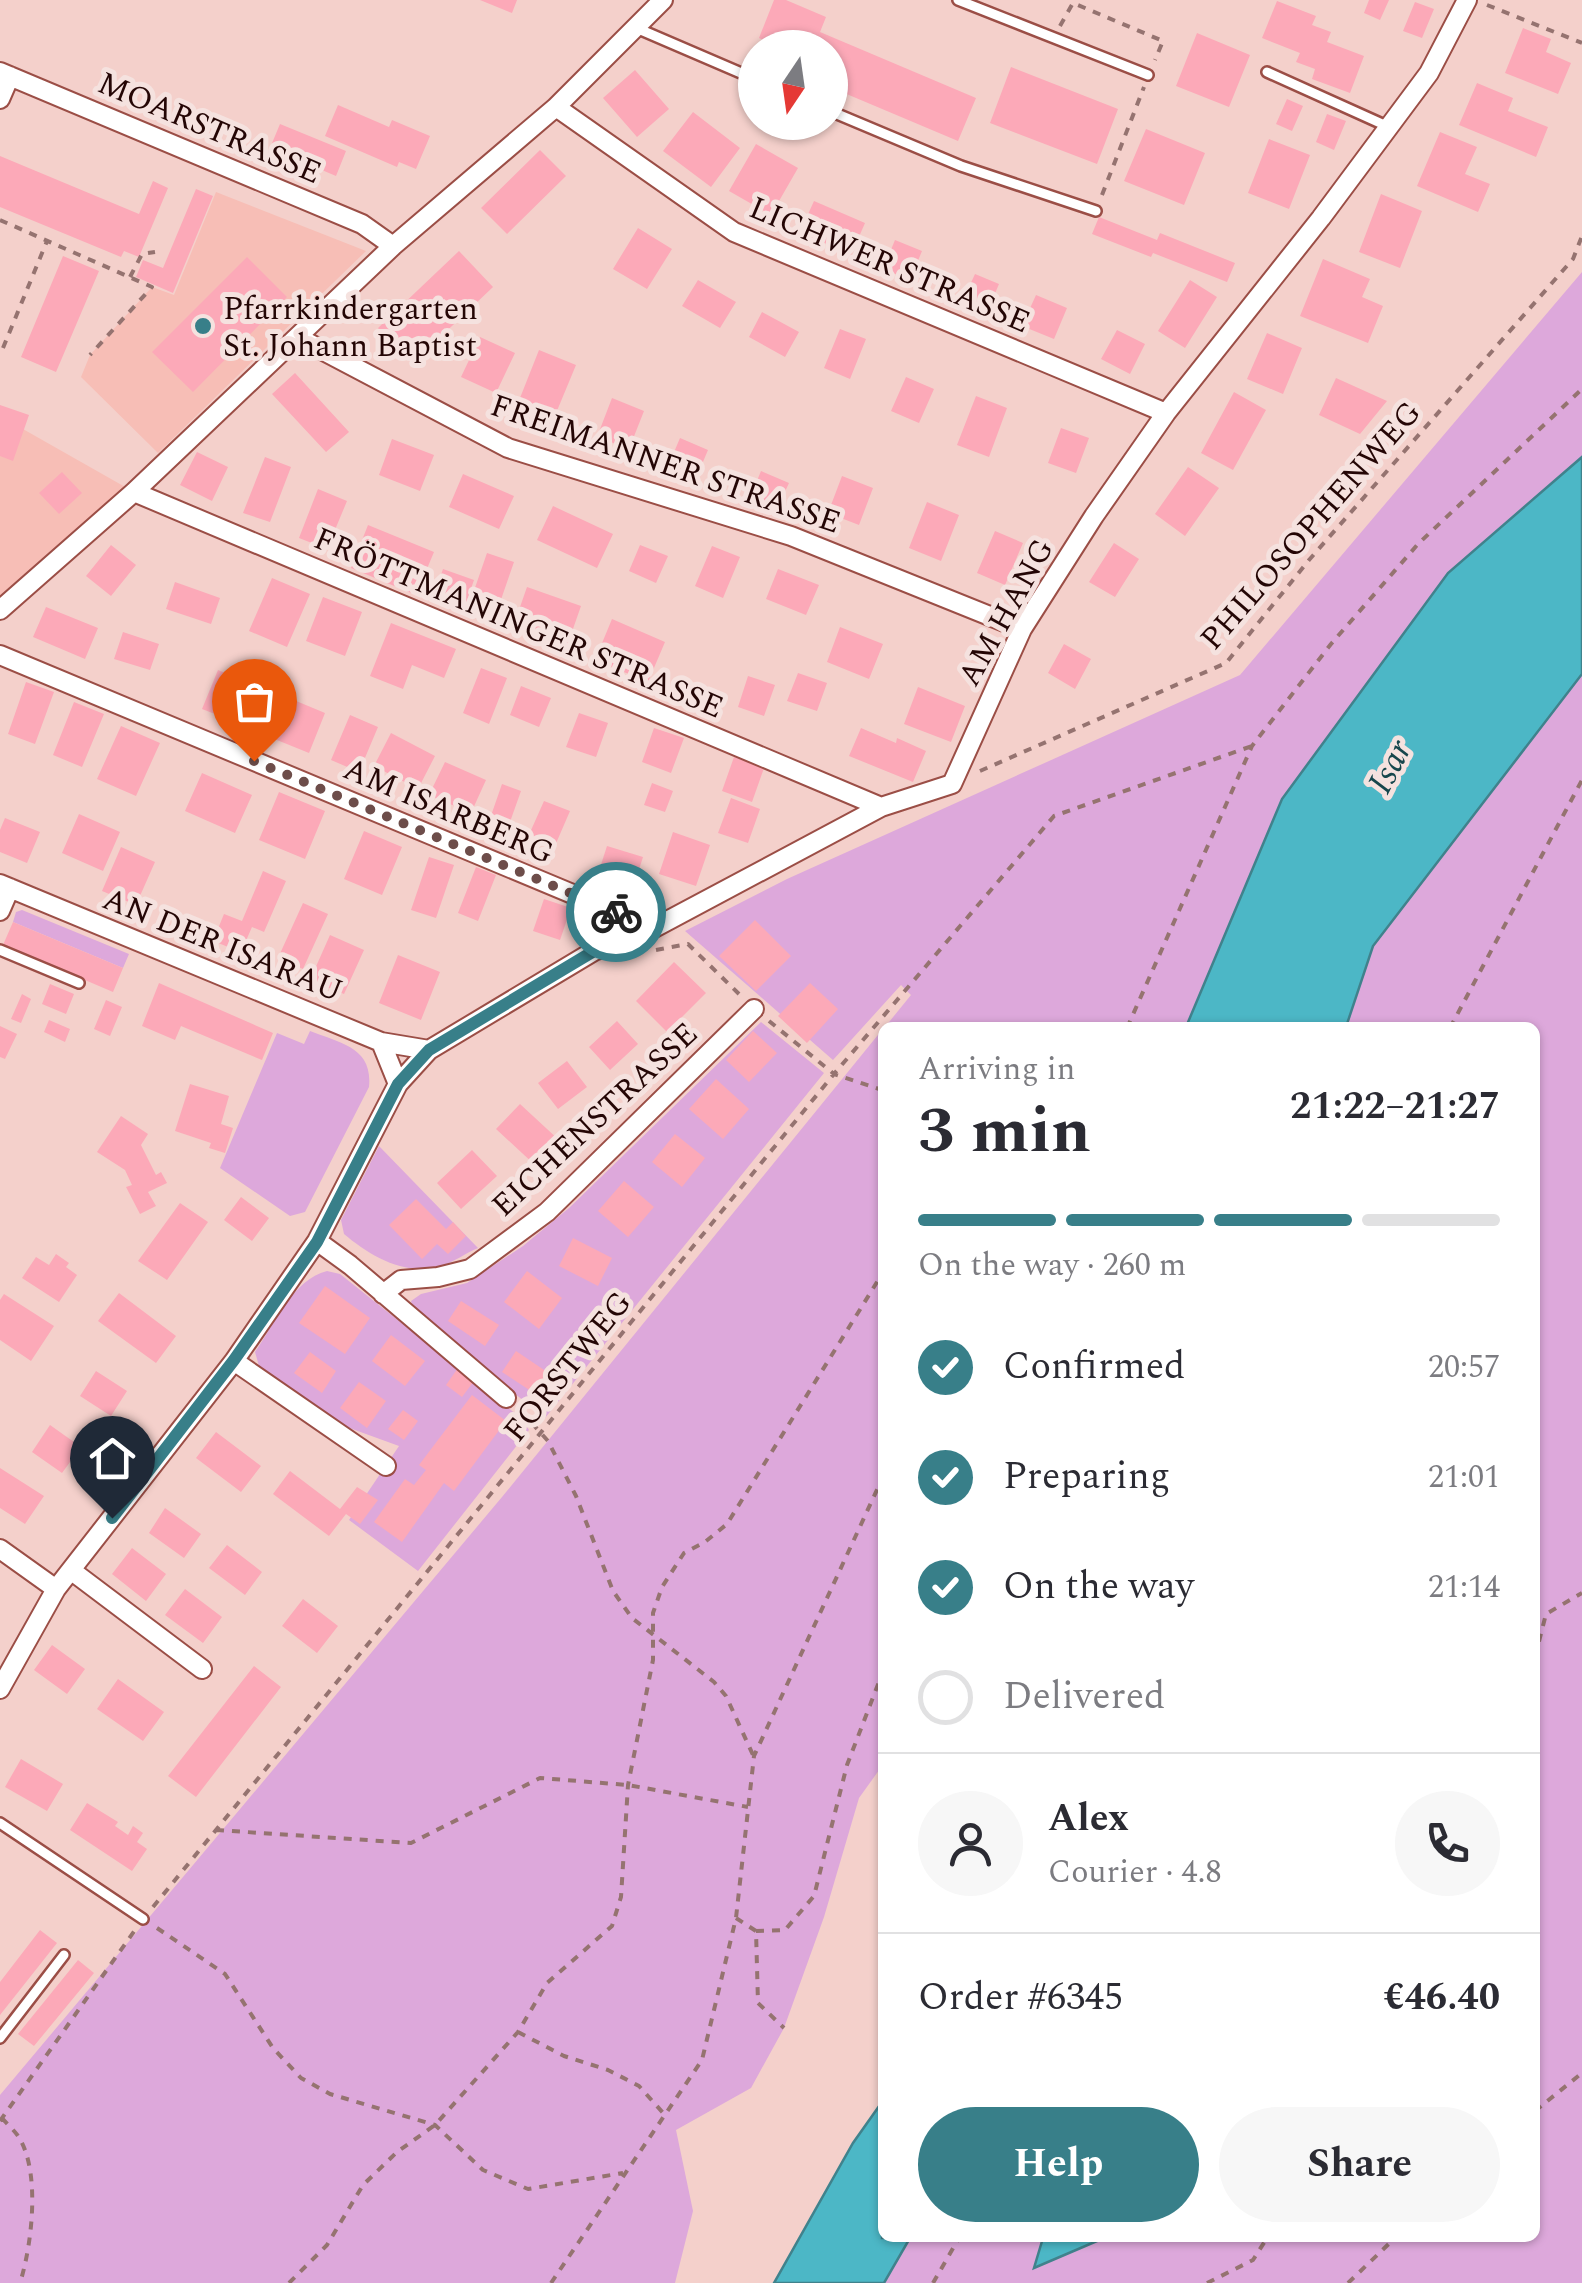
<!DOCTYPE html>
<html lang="en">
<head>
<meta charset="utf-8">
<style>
  :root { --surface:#fff; --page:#f7f7f7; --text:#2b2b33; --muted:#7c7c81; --line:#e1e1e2; --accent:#387f89 }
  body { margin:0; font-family:Spectral,serif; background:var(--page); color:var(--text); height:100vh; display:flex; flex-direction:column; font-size:38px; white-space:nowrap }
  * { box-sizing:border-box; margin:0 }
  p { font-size:32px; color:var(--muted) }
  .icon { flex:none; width:55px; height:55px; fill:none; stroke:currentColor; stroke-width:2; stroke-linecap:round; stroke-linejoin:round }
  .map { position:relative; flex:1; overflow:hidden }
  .details { position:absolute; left:878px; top:1022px; width:662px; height:1220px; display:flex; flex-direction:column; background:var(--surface); border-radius:15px; box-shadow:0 2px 8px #0004 }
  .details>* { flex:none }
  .needle { width:65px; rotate:193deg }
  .controls { position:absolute; left:738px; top:30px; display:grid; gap:20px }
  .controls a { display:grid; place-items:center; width:110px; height:110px; border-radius:50%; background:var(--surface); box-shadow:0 2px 8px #0004; font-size:50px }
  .pin { position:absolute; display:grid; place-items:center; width:85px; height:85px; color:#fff; margin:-102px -42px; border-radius:50% 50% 50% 0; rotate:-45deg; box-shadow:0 0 10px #0007 }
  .pin .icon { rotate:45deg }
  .courier { position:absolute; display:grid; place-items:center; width:100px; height:100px; margin:-50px; border:8px solid #387f89; border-radius:50%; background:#fff; color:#222; box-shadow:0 2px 12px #0007 }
  .head em { font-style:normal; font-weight:700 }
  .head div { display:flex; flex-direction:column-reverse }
  .head { display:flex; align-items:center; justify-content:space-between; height:170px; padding:0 40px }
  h1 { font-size:65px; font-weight:700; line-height:75px }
  .bar { display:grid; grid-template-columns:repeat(4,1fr); gap:15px 10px; align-content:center; height:120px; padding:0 40px }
  .bar i { height:12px; border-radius:8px; background:var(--line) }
  .bar .current { background:var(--accent) }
  .bar p { grid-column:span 4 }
  .line { display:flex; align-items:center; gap:25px; padding:0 40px; border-top:2px solid var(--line) }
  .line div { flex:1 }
  .round { display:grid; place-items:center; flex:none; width:105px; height:105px; border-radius:52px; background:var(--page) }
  ol { padding:0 40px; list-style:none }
  li { display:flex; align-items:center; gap:30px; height:110px }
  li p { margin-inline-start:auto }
  li .icon { padding:10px; border-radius:50%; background:var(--accent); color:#fff; stroke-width:4 }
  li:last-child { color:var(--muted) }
  li i { width:55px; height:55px; border:5px solid var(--line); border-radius:50% }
  .cta { display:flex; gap:20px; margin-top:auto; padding:20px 40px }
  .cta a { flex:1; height:115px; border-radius:60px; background:var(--accent); color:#fff; font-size:40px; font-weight:700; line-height:115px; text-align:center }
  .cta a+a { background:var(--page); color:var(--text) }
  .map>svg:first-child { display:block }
</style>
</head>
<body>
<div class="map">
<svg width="1582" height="2283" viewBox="0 0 1582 2283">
  <rect width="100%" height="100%" fill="#f4d0cb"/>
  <!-- built -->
  <path fill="#f7beb6" d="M216,192L366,251L158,453L81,377L90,355L152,287L174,295Z
    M0,416L134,492L0,616Z"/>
  <!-- green -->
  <path fill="#dda8db" d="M1582,272V457L1448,573L1282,799L1186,1027H885L911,995L901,985L833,1060L685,931L787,879L1240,675Z
    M1582,674V2283H884L910,2238H1043L1035,2268L1104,2238H1535V1028L1346,1027L1373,946Z
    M22,910L129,954L123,968L13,922L16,912Z
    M761,1022L824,1073L545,1418L414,1313L411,1301L421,1294L467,1283L523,1246L569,1208Z
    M882,1030V1766L859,1798L824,1917L784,2028L751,2088L676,2130L693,2211L675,2283H0V2095L502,1497Z
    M310,1031C340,1043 373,1047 369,1087L305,1212L290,1216L220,1168L277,1033L304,1044Z
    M379,1146L478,1248C466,1253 454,1262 441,1266C406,1277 370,1256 344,1234L341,1220Z
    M327,1271L340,1274L521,1418L529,1430L418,1571L349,1520L399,1446L344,1426L259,1366L255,1352C274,1325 293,1279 327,1271Z"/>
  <!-- water -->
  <path fill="#4cb7c6" stroke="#40828c" stroke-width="2.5" d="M1582,457V674L1373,946L1346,1027H1186L1282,799L1448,573Z
    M882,2102V2238H910L884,2283H774L853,2143Z
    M1043,2238H1104L1034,2268Z"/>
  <!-- building -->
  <path fill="#fca9b8" d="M480,0H517L512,13Z
    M774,0H786L826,17L820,32L976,98L958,141L830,87V48H781L759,38Z
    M1369,0H1389L1380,20L1364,13Z
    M1277,1L1316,16L1312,25L1331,32L1327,42L1364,56L1350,93L1312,79L1315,69L1296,62L1300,53L1262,38Z
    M1415,2L1434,9L1422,38L1403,31Z
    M1523,28L1551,39L1546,52L1571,63L1558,94L1505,73Z
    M1197,33L1250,55L1229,107L1176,86Z
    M1011,67L1118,109L1097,164L990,123Z
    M635,70L669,109L637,137L603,98Z
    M1477,83L1513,98L1508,111L1548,127L1536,157L1459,125Z
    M1287,99L1303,106L1292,131L1276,124Z
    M338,105L389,127L392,120L430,136L416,169L399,162L397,167L325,136Z
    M693,112L740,148L711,187L663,151Z
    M1327,114L1346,121L1334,150L1316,142Z
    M280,124L346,151L336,176L270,148Z
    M1146,129L1205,153L1184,205L1124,181Z
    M1440,132L1477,147L1465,174L1490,184L1478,212L1417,186Z
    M1269,139L1310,155L1289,209L1248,193Z
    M756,144L798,168L771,215L729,191Z
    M540,150L566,176L507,234L481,208Z
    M0,156L139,214L153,181L168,188L139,257L124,251L121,257L0,207Z
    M196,189L213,196L173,293L136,277L143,260L163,268Z
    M1381,194L1422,211L1400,268L1359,252Z
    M814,201L865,223L851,255L800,232Z
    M1099,217L1157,240L1160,233L1235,263L1227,282L1153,253L1151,257L1092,234Z
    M638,228L672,249L647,289L613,269Z
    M895,240L922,251L910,280L883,269Z
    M459,251L493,287L412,364L378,328Z
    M63,256L99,271L56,372L21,357Z
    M247,257L287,297L193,392L152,352Z
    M1323,259L1370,279L1362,297L1383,306L1368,343L1300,316Z
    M975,274L999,284L988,310L963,300Z
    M698,280L736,302L720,328L682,306Z
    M1190,280L1217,297L1185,348L1158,331Z
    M1036,295L1067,308L1054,339L1022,326Z
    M762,312L799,332L785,357L749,337Z
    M840,329L866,339L850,379L824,368Z
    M1117,330L1145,344L1130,374L1101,359Z
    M1267,333L1302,348L1283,394L1247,379Z
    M480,337L515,353L496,393L461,377Z
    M539,350L576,365L554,418L518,403Z
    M295,373L349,432L326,452L272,394Z
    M906,377L934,389L919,423L891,411Z
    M1336,378L1387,401L1360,434L1319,415Z
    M1234,392L1266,410L1233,470L1201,453Z
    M976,396L1007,408L989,457L957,445Z
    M612,398L644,411L629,449L597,437Z
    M0,405L29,415L13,461L0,456Z
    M1061,428L1089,438L1076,473L1048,463Z
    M680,438L708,450L697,476L669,464Z
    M392,439L434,455L420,491L379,475Z
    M197,452L228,467L212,501L180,485Z
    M265,457L291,467L270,522L243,513Z
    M1188,467L1219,488L1185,536L1155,514Z
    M761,471L789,483L777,509L750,498Z
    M62,472L82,493L59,514L39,493Z
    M463,474L514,496L499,529L449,507Z
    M842,476L873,488L859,525L828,513Z
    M318,489L347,501L327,549L299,538Z
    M927,502L959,515L941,561L909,548Z
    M553,506L613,534L597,568L537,540Z
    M368,525L434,552L416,595L351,568Z
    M995,531L1023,543L1005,585L977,573Z
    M1114,543L1139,559L1115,597L1089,582Z
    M111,545L136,565L111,596L86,576Z
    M640,545L668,556L656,583L629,571Z
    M712,546L740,557L723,598L695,586Z
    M487,553L514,562L495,617L468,608Z
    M443,569L474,580L464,609L433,598Z
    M778,569L819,585L806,615L766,599Z
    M272,578L310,594L287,647L249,631Z
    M175,582L220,598L211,624L166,609Z
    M527,587L581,606L567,646L513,627Z
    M323,597L362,612L345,656L306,641Z
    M46,607L98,628L85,659L33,637Z
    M612,619L665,642L648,682L595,660Z
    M391,623L456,649L444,678L412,665L403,689L370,676Z
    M840,627L883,644L869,679L827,662Z
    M123,632L159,644L150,670L114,659Z
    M1064,644L1091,659L1075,689L1048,673Z
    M481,668L507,678L489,724L463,713Z
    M218,670L262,688L246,726L202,709Z
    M798,673L827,683L817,711L787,701Z
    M748,676L775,685L764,716L738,707Z
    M26,682L54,692L35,744L8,734Z
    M521,686L551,698L539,727L510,715Z
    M918,687L965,706L951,742L904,724Z
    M289,698L325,713L309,753L272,738Z
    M74,702L104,714L82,767L53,755Z
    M579,713L608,723L596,757L566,747Z
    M350,715L378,727L359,772L331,760Z
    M121,726L160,743L136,796L97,779Z
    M654,728L684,738L671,773L642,762Z
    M861,728L896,743L897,738L926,751L913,782L849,756Z
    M391,733L435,756L418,789L374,766Z
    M734,757L764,768L752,802L722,791Z
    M445,762L486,780L471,813L429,795Z
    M202,773L252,795L235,833L185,811Z
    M652,783L673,791L665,812L644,805Z
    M502,784L521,791L505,836L486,830Z
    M279,792L325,811L305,859L259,840Z
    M731,798L760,809L748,843L718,833Z
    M544,801L570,811L554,848L528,837Z
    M79,814L120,832L103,871L62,853Z
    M5,818L40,832L27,863L0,852V830Z
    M364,831L402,847L382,895L344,879Z
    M673,832L710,845L696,886L659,874Z
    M607,846L643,857L632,891L596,880Z
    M121,847L155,862L136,905L102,891Z
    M429,857L454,865L436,918L411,910Z
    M476,867L496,875L478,921L458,913Z
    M263,871L286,881L264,932L252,927L241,952L213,941L224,914L242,921Z
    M544,899L571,908L560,940L533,931Z
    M303,903L328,914L303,969L278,958Z
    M755,920L791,956L756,991L719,956Z
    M13,922L123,968L113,992L3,945Z
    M330,935L364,950L344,994L310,980Z
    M398,955L440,972L421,1020L379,1003Z
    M674,962L706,993L667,1032L636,1001Z
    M159,983L273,1033L262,1060L181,1026L175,1040L142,1026Z
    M810,983L838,1009L807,1043L778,1016Z
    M50,984L74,994L66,1014L42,1004Z
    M22,994L31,999L21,1023L11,1019Z
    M106,1000L122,1007L110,1036L94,1029Z
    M49,1020L70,1029L65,1042L44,1032Z
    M617,1021L638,1044L610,1070L589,1047Z
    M0,1026L17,1034L5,1059L0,1057Z
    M753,1031L777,1053L749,1082L726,1060Z
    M567,1061L587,1087L558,1109L538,1083Z
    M716,1079L749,1109L723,1139L689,1109Z
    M190,1084L229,1096L221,1124L233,1128L225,1153L209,1148L211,1143L175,1131Z
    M520,1104L560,1141L536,1166L496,1129Z
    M121,1116L148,1134L141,1145L156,1175L161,1172L167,1183L148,1192L156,1206L140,1214L126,1187L132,1185L125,1170L97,1152Z
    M675,1134L705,1158L682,1187L652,1162Z
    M472,1150L497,1176L461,1209L437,1183Z
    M624,1181L654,1207L628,1237L598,1211Z
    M241,1197L269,1218L252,1241L224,1220Z
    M416,1199L446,1229L453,1222L466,1236L448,1254L437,1244L422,1259L389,1225Z
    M180,1203L208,1222L167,1280L138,1261Z
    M573,1238L612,1258L598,1286L559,1266Z
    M56,1254L69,1263L66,1267L77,1275L59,1302L22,1278L36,1257L49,1265Z
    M527,1271L562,1298L539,1329L504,1302Z
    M325,1286L370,1318L345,1354L299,1323Z
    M119,1293L176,1336L156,1363L98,1321Z
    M4,1294L54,1326L31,1361L0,1340V1300Z
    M461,1301L499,1325L485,1346L448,1321Z
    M391,1335L425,1361L405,1386L372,1361Z
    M516,1351L553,1376L540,1397L502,1372Z
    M310,1352L336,1371L322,1393L294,1373Z
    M458,1368L474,1381L462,1397L446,1385Z
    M96,1371L127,1391L111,1416L80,1396Z
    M359,1382L386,1401L367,1428L340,1408Z
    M472,1395L506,1421L454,1491L444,1483L402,1542L374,1522L405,1479L414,1485L426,1470L419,1465Z
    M403,1410L418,1421L404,1440L388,1429Z
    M50,1425L81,1447L62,1473L32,1452Z
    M216,1432L261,1466L241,1492L196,1458Z
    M0,1468L44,1496L25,1524L0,1508Z
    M290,1471L340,1509L357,1487L378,1500L360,1524L346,1514L329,1536L273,1494Z
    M165,1508L201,1534L184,1558L149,1533Z
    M227,1545L262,1572L245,1595L209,1568Z
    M132,1548L166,1574L146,1601L112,1574Z
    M185,1589L222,1617L203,1643L165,1615Z
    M303,1599L338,1626L317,1653L282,1626Z
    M52,1645L85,1669L67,1694L34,1670Z
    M254,1666L281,1687L196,1797L168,1776Z
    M118,1679L164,1712L143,1741L97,1709Z
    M21,1759L63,1784L47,1811L5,1787Z
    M87,1803L118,1822L115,1826L128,1835L133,1826L143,1833L137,1842L147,1849L132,1871L70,1830Z
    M40,1930L57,1943L0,2015V1982Z
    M78,1960L94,1973L34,2046L18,2034Z"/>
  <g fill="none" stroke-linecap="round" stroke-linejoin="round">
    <!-- lane casing -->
    <g stroke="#9b4e46" stroke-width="14">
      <path id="lane" d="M958,0L1148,75
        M634,27L755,79
        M1267,72L1389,127
        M830,111L961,166L1096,211
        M0,950L79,983
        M0,1823L143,1919
        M0,2038L64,1955"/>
    </g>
    <!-- street casing -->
    <g stroke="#9b4e46" stroke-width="22">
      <path id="street" d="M0,72L362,224L393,246
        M0,99L10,76
        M556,107L734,232L1166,413
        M299,338L508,448L791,536L1022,629
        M134,492L881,807
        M0,610L134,492L393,246L556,107L663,0
        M0,655L654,928
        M0,884L381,1042L398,1084
        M0,911L10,888
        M381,1042L429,1050
        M317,1241L350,1265L506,1398
        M383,1294L401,1280L438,1277L470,1269L547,1212L754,1009
        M234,1361L386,1466
        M0,1549L56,1589
        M72,1571L202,1669
        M0,1689L56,1589L234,1361L317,1241L398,1084L429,1050L594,951L654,928L881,807L952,784L1022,629L1094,516L1166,413L1321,218L1429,73L1467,0"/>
    </g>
    <!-- path -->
    <path stroke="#957370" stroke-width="4" stroke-dasharray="8 8" stroke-linecap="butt" d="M1487,5L1582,43
      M1060,26L1073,3L1163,41L1155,60
      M1102,195L1144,87
      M0,220L152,287L90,355
      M130,277L142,254L155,252
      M3,348L47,241
      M980,771L1226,663L1309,560L1573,259L1582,236
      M656,950L688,944L740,995
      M769,1021L834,1074L882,1090
      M1127,1028L1252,746L1331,644L1418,544L1582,389
      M1450,1028L1582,780
      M521,1411L548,1441L576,1496L613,1591L632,1618L714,1682L726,1696L753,1755
      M1535,1657L1546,1614L1582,1593
      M216,1830L411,1843L540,1778L628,1785L748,1807
      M153,1907L834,1074L1054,816L1252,746
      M736,1918L756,1931L758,2003L784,2028
      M157,1928L225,1974L273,2048L301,2078L330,2094L435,2125L483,2170L528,2189L623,2173
      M756,1931L785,1930L814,1896L847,1765L882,1674
      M518,2032L564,2056L608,2070L639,2086L664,2114
      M1535,2111L1582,2073
      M2,2118C7,2124 14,2130 18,2136C41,2170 32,2245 20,2283
      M0,2121L135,1930
      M289,2283L327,2245L363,2185L397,2152L435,2125L518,2032L547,1983L612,1926L621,1897L628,1785L653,1660V1613L662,1587L684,1553L705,1542L727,1524L882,1274
      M551,2283L702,2060L736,1918L754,1756L882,1479
      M933,2283L959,2238
      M1207,2283L1253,2260L1267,2238
      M1348,2283L1395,2238"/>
    <!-- lane -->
    <use href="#lane" stroke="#fff" stroke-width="9"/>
    <!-- street -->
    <use href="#street" stroke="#fff" stroke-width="18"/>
  </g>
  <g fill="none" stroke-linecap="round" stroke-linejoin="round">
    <!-- done -->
    <path stroke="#6d4d4a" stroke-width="10" stroke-dasharray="0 18" d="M254,761L616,912"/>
    <!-- route -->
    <path stroke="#387f89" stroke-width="12" d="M112,1518L234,1360L317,1242L398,1084L429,1050L594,951L654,928L616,912"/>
  </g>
  <!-- markers -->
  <circle fill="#387f89" stroke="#f5e2df" stroke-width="4" cx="203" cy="326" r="10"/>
  <g text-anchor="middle" stroke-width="10" stroke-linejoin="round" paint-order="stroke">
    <!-- street labels -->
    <g font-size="32" fill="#240605" stroke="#f5e2df">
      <text transform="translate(210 127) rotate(23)" y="11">MOARSTRASSE</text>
      <text transform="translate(890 264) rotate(23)" y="11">LICHWER STRASSE</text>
      <text transform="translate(666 463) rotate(19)" y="11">FREIMANNER STRASSE</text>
      <text transform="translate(1310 525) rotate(-49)" y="11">PHILOSOPHENWEG</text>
      <text transform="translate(1005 612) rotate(-61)" y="11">AM HANG</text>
      <text transform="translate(519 622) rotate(23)" y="11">FRÖTTMANINGER STRASSE</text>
      <text transform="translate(449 810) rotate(23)" y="11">AM ISARBERG</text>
      <text transform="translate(223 944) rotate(22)" y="11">AN DER ISARAU</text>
      <text transform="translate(594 1119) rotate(-43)" y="11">EICHENSTRASSE</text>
      <text transform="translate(567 1366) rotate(-51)" y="11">FORSTWEG</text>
    </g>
    <!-- poi labels -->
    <g font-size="32" fill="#240605" stroke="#f5e2df" text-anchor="start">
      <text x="223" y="319">Pfarrkindergarten<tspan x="223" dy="37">St. Johann Baptist</tspan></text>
    </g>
    <!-- water labels -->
    <g font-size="35" font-style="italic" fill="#16464c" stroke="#f5e2df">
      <text transform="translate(1389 766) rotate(-63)" y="12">Isar</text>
    </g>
  </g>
</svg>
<div class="controls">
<a><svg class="needle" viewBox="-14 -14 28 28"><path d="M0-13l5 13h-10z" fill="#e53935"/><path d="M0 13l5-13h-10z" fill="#7c7c81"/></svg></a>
</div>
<div class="pin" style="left:254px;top:761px;background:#ea580c"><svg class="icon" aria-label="bag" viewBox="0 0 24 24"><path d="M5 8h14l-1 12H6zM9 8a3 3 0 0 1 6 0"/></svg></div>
<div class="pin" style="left:112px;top:1518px;background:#1f2937"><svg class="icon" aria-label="home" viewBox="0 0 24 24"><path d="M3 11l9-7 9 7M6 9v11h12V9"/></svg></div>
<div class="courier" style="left:616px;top:912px"><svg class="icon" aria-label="bike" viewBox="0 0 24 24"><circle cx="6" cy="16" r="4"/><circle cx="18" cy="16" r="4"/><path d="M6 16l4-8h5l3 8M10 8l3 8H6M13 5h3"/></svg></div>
<section class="details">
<div class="head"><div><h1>3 min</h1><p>Arriving in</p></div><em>21:22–21:27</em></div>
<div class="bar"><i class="current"></i><i class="current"></i><i class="current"></i><i></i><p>On the way · 260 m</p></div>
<ol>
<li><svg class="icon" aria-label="check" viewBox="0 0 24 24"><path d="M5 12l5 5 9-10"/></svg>Confirmed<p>20:57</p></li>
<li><svg class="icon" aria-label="check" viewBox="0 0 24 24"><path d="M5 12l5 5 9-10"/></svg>Preparing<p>21:01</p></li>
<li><svg class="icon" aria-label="check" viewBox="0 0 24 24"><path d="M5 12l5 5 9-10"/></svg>On the way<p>21:14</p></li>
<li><i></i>Delivered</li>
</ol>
<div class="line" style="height:180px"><a class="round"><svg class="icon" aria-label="person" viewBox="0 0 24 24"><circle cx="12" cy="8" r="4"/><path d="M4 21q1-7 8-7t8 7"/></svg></a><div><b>Alex</b><p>Courier · 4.8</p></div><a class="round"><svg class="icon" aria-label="phone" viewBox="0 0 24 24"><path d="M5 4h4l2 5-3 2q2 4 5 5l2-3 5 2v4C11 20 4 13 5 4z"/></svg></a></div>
<div class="line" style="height:130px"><div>Order #6345</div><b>€46.40</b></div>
<div class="cta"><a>Help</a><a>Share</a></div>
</section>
</div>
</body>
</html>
